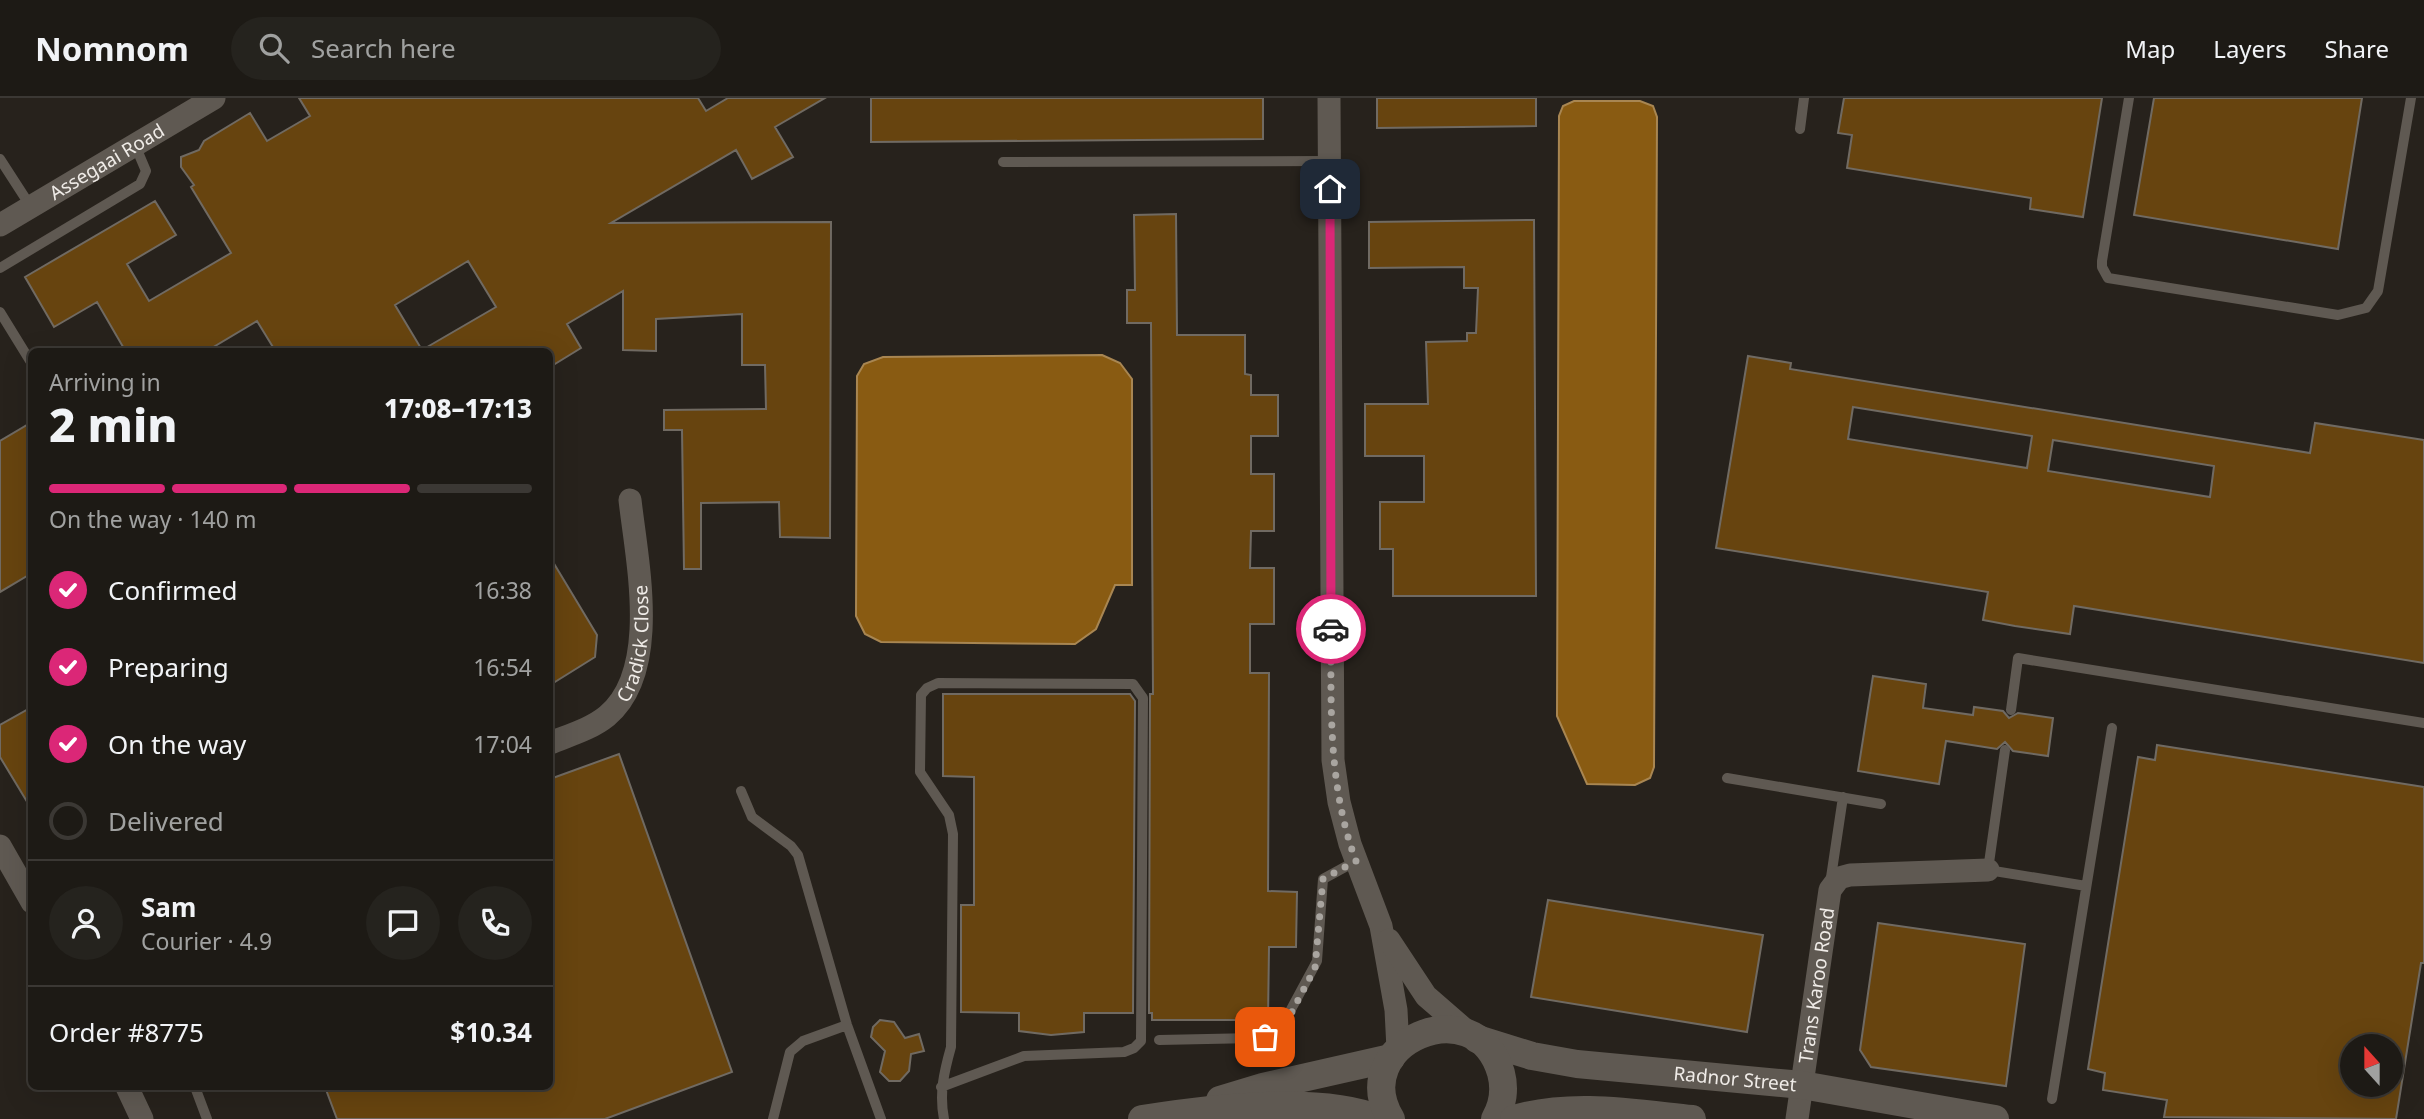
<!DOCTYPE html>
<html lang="en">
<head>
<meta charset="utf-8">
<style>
  :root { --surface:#1d1a15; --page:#25231e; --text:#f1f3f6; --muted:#a0a1a0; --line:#3b3834; --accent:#db2777 }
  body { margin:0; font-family:"Noto Sans",sans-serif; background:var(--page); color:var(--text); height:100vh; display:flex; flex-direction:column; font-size:26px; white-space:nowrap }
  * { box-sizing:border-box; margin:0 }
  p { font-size:23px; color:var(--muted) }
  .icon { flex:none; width:38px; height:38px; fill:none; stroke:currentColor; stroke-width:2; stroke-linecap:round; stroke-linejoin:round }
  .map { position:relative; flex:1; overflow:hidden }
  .side { position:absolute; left:28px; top:250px; width:525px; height:742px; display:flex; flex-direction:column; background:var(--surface); border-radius:10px; box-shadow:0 7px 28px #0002,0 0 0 2px var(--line) }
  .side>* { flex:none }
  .needle { width:46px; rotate:339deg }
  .buttons { position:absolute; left:2340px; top:936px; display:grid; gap:14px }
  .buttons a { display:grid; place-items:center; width:63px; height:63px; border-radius:50%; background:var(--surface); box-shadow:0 7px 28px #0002,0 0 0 2px var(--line); font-size:35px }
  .pin { position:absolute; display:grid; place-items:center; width:60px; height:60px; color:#fff; margin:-30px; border-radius:14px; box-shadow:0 4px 10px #0006 }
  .courier { position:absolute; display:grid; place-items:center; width:70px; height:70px; margin:-35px; border:5px solid #db2777; border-radius:50%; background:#fff; color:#222; box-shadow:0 2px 9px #0007 }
  .summary em { font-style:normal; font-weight:800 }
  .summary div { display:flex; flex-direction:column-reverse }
  .summary { display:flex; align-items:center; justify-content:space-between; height:119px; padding:0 21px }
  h1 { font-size:46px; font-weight:800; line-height:52px }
  .bar { display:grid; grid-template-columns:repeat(4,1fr); gap:10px 7px; align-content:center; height:84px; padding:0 21px }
  .bar i { height:9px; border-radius:5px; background:var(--line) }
  .bar .active { background:var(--accent) }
  .bar p { grid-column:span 4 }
  .line { display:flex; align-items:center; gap:18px; padding:0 21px; border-top:2px solid var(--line) }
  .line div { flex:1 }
  .round { display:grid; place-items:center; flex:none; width:74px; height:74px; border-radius:37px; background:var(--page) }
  ol { padding:0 21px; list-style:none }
  li { display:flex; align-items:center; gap:21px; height:77px }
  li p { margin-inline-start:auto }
  li .icon { padding:7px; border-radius:50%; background:var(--accent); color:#fff; stroke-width:4 }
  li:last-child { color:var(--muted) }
  li i { width:38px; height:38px; border:4px solid var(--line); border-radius:50% }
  header { display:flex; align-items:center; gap:42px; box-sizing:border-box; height:98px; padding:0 35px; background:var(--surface); border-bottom:2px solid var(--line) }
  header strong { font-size:33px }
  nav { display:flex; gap:38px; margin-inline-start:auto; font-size:24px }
  .search { width:490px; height:63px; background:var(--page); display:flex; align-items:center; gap:18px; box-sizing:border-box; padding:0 24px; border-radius:38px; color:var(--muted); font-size:26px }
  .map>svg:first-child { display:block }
</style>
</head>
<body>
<header>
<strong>Nomnom</strong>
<div class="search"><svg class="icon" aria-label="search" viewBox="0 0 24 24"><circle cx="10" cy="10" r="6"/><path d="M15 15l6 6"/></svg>Search here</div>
<nav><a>Map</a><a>Layers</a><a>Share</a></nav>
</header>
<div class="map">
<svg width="2424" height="1021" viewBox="0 0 2424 1021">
  <rect width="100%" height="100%" fill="#27221c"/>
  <!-- water -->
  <path fill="#895b12" stroke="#a88652" stroke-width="2" d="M1574,3H1640L1653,8L1657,19L1654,669L1650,680L1635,687L1587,686L1557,618L1559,18L1563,8Z
    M1102,257L1120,265L1132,281V487H1115L1096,531L1075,546L881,544L865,536L856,518L857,278L864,266L883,259Z"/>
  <!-- building -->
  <path fill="#67440f" stroke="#706a62" stroke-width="2" fill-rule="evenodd" d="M299,0H698L706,13L728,0H825L775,29L793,59L752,81L736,52L611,125L831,124L830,440L780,439L779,404L701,405V471H684L682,332H664V312L766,311L765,267H742V216L656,221V253L623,252V193L567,226L581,250L550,269V254H276L257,223L205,254H126L97,204L54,229L25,179L155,103L176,137L127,166L149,203L231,155L191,89L194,87L181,69V59L199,52L204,43L250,15L267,43L310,18ZM468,163L496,209L422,252L395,207Z
    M871,0H1263V41L871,44Z
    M1377,0H1536V28L1377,30Z
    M1844,0H2102L2083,119L2030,111L2031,100L1847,70L1852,37L1838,35Z
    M2154,0H2362L2338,151L2134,117Z
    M1176,116L1177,237H1245V276L1251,277V297H1278V338H1251V376H1274V433H1251L1250,470H1274V526H1250V575H1269L1268,793L1297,794L1296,849H1269L1268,922H1152V915H1149L1150,596H1153L1151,225H1127V192H1135L1134,117Z
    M1534,122L1536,498H1393V451H1380V404H1424V358H1365V306H1428L1426,244L1467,243V235H1476L1478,190H1464V169L1369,170V124Z
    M1748,258L1791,265L1790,271L2310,355L2315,325L2424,342V565L2074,508L2070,536L2015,528L1983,522L1988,494L1716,450ZM1853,309L2032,338L2027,370L1848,341ZM2053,342L2214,368L2210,399L2048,373Z
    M32,324V475L0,494V343Z
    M550,459L597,537L595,559L550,587Z
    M1873,578L1926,586L1923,610L1973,617L1974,609L2003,613L2009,620L2018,615L2053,620L2048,658L2013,653L2005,644L1997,651L1946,643L1939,686L1858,673Z
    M943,596H1130L1135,603L1133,915H1084V934L1051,937L1019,933V915L961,914V807H974V679L943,678Z
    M32,609V712L0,659V627Z
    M2157,647L2424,689V865H2421L2396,1021L2164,1019L2167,1002L2103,992L2105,975L2088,971L2138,659L2155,662ZM2352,948H2390V987H2352Z
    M619,656L732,974L605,1021H337L325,989H550V681Z
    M1548,802L1763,837L1747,934L1531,899Z
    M1878,825L2025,846L2006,988L1871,969L1860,952Z
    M880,922L894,924L905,940L919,936L924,953L911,956L909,973L900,983H889L880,974L885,953L871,939L873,929Z"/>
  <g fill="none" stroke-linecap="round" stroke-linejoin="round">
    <!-- service -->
    <path stroke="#5f5952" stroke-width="10" d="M2129,0L2102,163V169L2108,180L2338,217L2366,210L2378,193L2411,0
      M1800,31L1804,0
      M0,61L31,109
      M1003,64L1329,63
      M0,170L140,86L146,73L135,47
      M0,214L32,266
      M2011,612L2018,560L2424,625
      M2005,652L1988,772L2086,788
      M1727,680L1881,706
      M741,693L752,719L791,748L798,757L847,927L881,1021
      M1830,786L1843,699
      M1159,942L1255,940L1281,930L1317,863L1323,781L1356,763
      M195,989L207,1021
      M941,989L1024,958L1124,954L1134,950L1141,943L1143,600L1133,586L938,585L927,590L921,597L920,674L949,717L953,736L951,949C944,974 939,995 944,1021
      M2052,1001L2112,630
      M773,1021L790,954L803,943L847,927"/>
    <!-- minor -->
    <g stroke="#5f5952" stroke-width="23">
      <path d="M1329,0L1333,662L1339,704L1350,746L1381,828L1396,912L1398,951"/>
      <path id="s1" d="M0,127L214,0"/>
      <path id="s2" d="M550,645C570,637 591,631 607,618C661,573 637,464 630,402"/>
      <path d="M0,748L32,804"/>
      <path d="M1389,842L1426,898L1471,937"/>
      <path d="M127,989L142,1021"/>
      <path id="s3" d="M1797,1021L1830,792L1839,780L1850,777L1988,772"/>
    </g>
    <!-- tertiary -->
    <g stroke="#5f5952" stroke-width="28">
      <path id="s4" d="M1477,941L1532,958L1577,966L1802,987L1995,1021"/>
      <path d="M1220,1002L1263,989L1391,960"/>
      <path d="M1142,1021C1205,1011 1319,996 1378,1021"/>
      <path d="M1391,1021C1345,946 1476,888 1501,975C1505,990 1503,1007 1495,1021"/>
      <path d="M1514,1021C1571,1004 1634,1015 1692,1021"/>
    </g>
  </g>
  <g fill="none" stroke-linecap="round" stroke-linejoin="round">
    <!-- done -->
    <path stroke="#a9a5a0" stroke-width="7" stroke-dasharray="0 12.6" d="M1265,939L1287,923L1315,870L1323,781L1356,763C1328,688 1331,610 1331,531"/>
    <!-- route -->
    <path stroke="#db2777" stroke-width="9" d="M1330,91L1331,531"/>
  </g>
  <g text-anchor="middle" stroke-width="5" stroke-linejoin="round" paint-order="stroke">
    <!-- street labels -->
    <g font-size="19" fill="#efebe7" stroke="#27221c">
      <text dy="7" stroke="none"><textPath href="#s1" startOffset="124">Assegaai Road</textPath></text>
      <text dy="7" stroke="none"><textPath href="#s2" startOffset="144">Cradick Close</textPath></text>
      <text dy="7" stroke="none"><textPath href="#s3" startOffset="135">Trans Karoo Road</textPath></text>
      <text dy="7" stroke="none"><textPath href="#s4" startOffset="262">Radnor Street</textPath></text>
    </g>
  </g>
</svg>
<div class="buttons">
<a><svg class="needle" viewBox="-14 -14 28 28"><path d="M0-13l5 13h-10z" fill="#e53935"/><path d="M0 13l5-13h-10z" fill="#a0a1a0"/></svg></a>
</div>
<div class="pin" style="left:1265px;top:939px;background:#ea580c"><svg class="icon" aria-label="bag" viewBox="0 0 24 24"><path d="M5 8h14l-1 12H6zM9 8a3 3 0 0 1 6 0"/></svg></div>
<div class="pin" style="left:1330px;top:91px;background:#1f2937"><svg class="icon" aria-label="home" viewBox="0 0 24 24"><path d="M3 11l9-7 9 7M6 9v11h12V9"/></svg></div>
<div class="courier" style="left:1331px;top:531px"><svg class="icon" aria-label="car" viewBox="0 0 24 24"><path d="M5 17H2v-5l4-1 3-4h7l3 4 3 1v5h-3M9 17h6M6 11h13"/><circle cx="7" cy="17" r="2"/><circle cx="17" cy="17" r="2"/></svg></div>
<section class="side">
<div class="summary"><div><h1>2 min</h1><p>Arriving in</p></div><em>17:08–17:13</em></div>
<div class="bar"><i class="active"></i><i class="active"></i><i class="active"></i><i></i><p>On the way · 140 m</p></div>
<ol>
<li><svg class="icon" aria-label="check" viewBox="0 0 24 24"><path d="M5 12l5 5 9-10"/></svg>Confirmed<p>16:38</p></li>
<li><svg class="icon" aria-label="check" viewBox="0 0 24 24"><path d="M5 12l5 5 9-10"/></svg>Preparing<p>16:54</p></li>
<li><svg class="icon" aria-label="check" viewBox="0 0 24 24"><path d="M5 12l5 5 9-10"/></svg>On the way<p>17:04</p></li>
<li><i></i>Delivered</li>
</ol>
<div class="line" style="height:126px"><a class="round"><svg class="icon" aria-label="person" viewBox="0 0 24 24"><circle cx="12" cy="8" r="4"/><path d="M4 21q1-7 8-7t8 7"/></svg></a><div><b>Sam</b><p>Courier · 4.9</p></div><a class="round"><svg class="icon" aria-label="chat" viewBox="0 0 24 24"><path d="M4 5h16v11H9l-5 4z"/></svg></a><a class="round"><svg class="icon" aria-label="phone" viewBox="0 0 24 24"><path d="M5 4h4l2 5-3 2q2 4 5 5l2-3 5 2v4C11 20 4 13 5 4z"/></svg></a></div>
<div class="line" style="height:91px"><div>Order #8775</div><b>$10.34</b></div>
</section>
</div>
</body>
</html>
